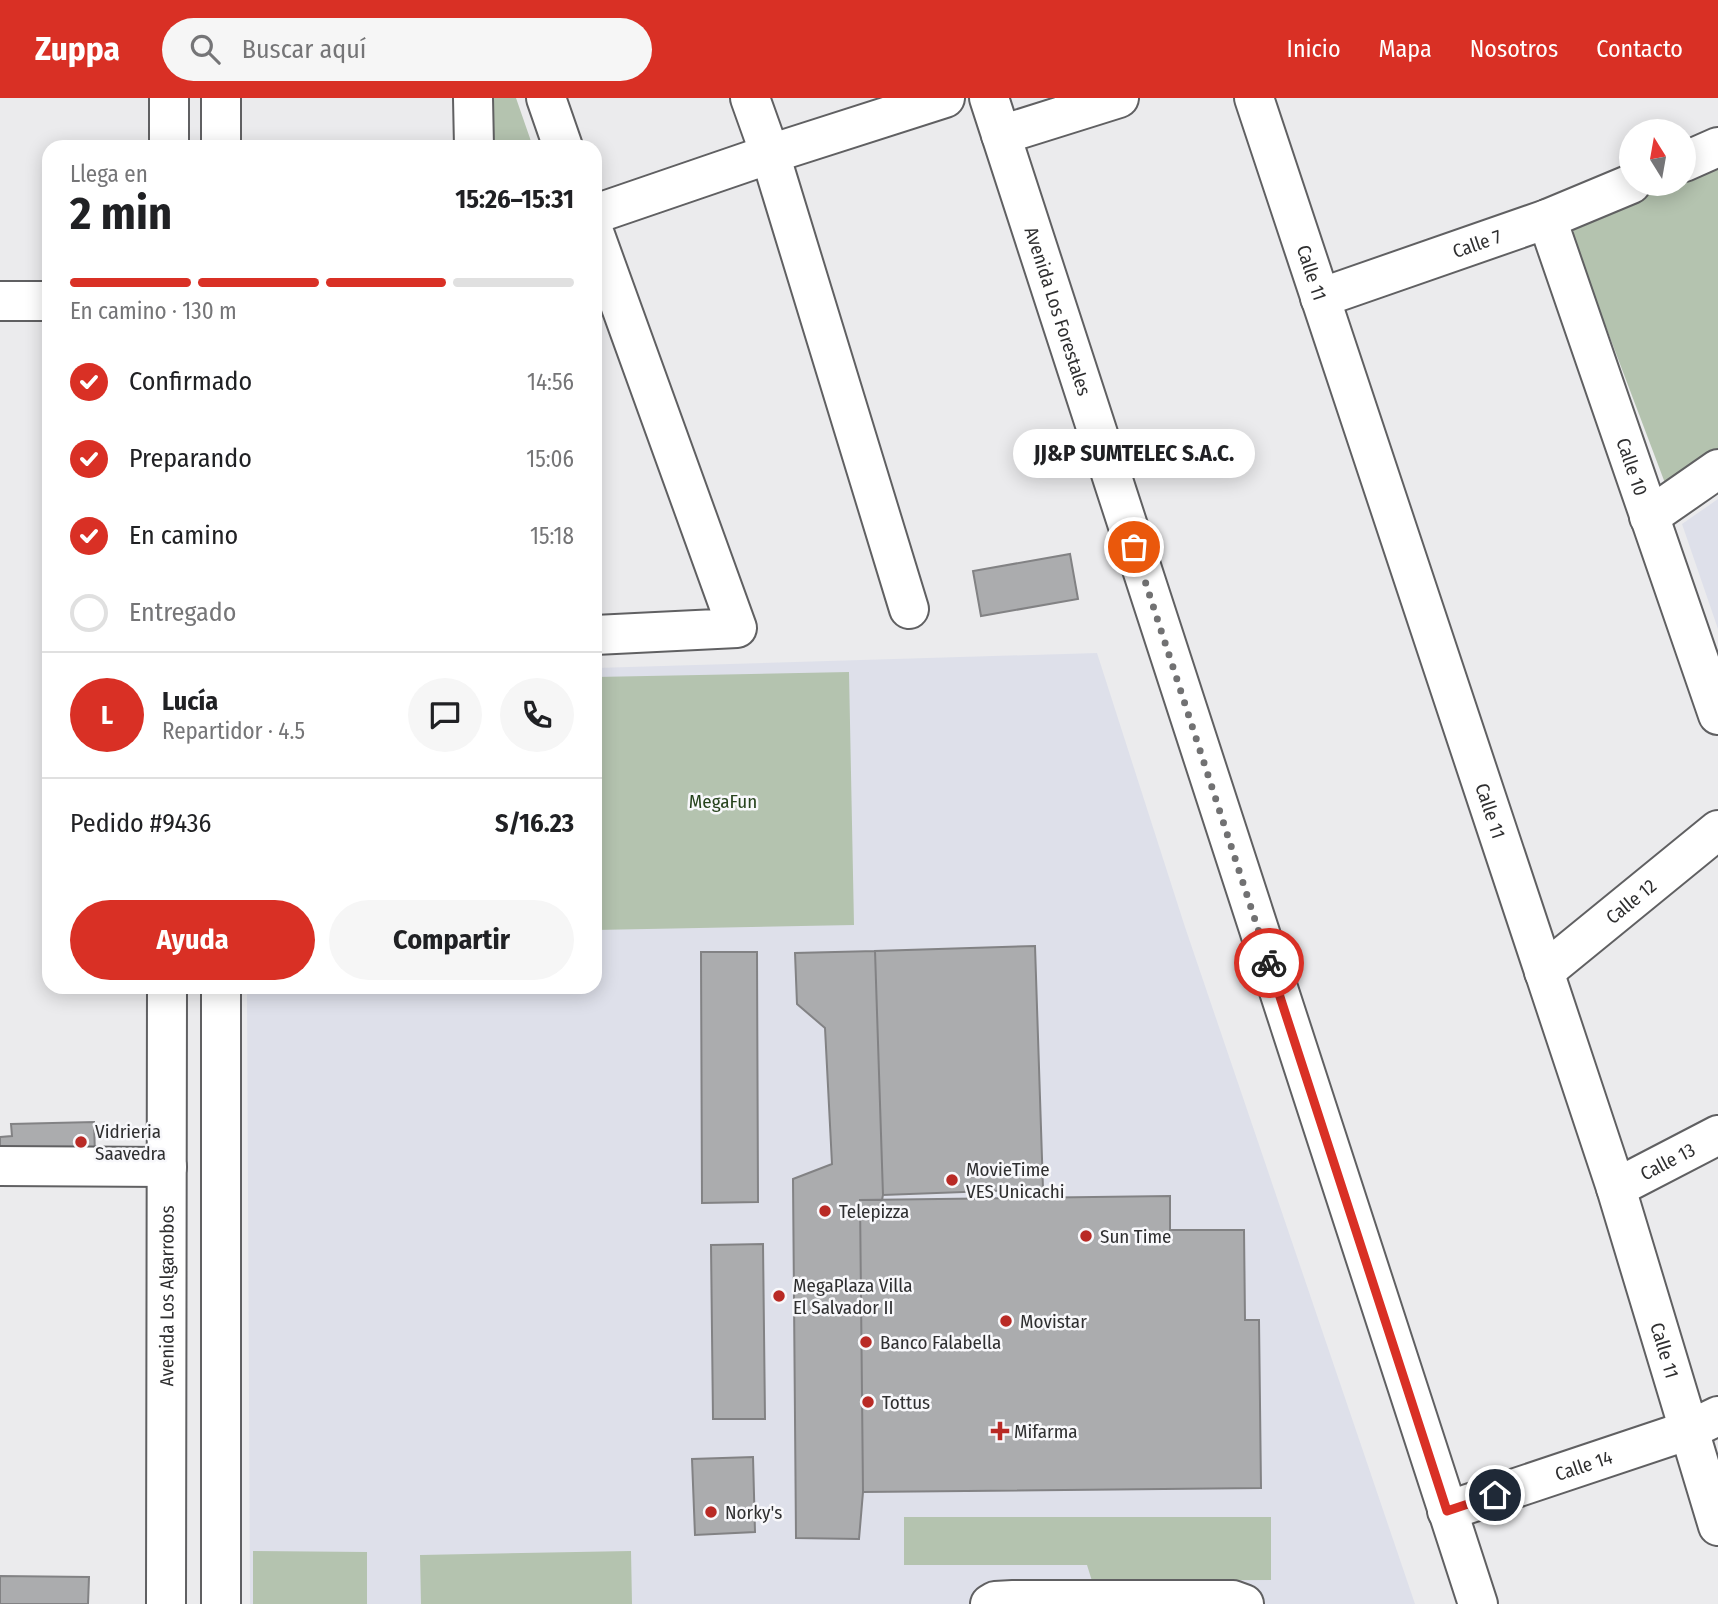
<!DOCTYPE html>
<html lang="es">
<head>
<meta charset="utf-8">
<style>
  :root { --surface:#fff; --page:#f6f6f6; --text:#202124; --muted:#757577; --line:#e0e0e0; --accent:#d93025 }
  body { margin:0; font-family:"Fira Sans Condensed",sans-serif; background:var(--page); color:var(--text); height:100vh; display:flex; flex-direction:column; font-size:26px; white-space:nowrap }
  * { box-sizing:border-box; margin:0 }
  p { font-size:23px; color:var(--muted) }
  .icon { flex:none; width:38px; height:38px; fill:none; stroke:currentColor; stroke-width:2; stroke-linecap:round; stroke-linejoin:round }
  .map { position:relative; flex:1; overflow:hidden }
  .panel { position:absolute; left:42px; top:42px; width:560px; height:854px; display:flex; flex-direction:column; background:var(--surface); border-radius:21px; box-shadow:0 4px 18px #0003 }
  .panel>* { flex:none }
  .needle { width:46px; rotate:349deg }
  .tools { position:absolute; left:1619px; top:21px; display:grid; gap:14px }
  .tools a { display:grid; place-items:center; width:77px; height:77px; border-radius:50%; background:var(--surface); box-shadow:0 4px 18px #0003; font-size:35px }
  .pin { position:absolute; display:grid; place-items:center; width:60px; height:60px; color:#fff; margin:-30px; border:4px solid #fff; border-radius:50%; box-shadow:0 2px 7px #0007 }
  .courier { position:absolute; display:grid; place-items:center; width:70px; height:70px; margin:-35px; border:5px solid #d93025; border-radius:50%; background:#fff; color:#222; box-shadow:0 2px 9px #0007 }
  .bubble { position:absolute; height:49px; border-radius:24px; background:var(--surface); box-shadow:0 4px 18px #0003; font-size:23px; font-weight:700; line-height:49px; text-align:center }
  .headline em { font-style:normal; font-weight:700 }
  .headline div { display:flex; flex-direction:column-reverse }
  .headline { display:flex; align-items:center; justify-content:space-between; height:119px; padding:0 28px }
  h1 { font-size:46px; font-weight:700; line-height:52px }
  .bar { display:grid; grid-template-columns:repeat(4,1fr); gap:10px 7px; align-content:center; height:84px; padding:0 28px }
  .bar i { height:9px; border-radius:5px; background:var(--line) }
  .bar .selected { background:var(--accent) }
  .bar p { grid-column:span 4 }
  .line { display:flex; align-items:center; gap:18px; padding:0 28px; border-top:2px solid var(--line) }
  .line div { flex:1 }
  .round { display:grid; place-items:center; flex:none; width:74px; height:74px; border-radius:37px; background:var(--page) }
  ol { padding:0 28px; list-style:none }
  li { display:flex; align-items:center; gap:21px; height:77px }
  li p { margin-inline-start:auto }
  li .icon { padding:7px; border-radius:50%; background:var(--accent); color:#fff; stroke-width:4 }
  li:last-child { color:var(--muted) }
  li i { width:38px; height:38px; border:4px solid var(--line); border-radius:50% }
  .cta { display:flex; gap:14px; margin-top:auto; padding:14px 28px }
  .cta a { flex:1; height:80px; border-radius:42px; background:var(--accent); color:#fff; font-size:28px; font-weight:700; line-height:80px; text-align:center }
  .cta a+a { background:var(--page); color:var(--text) }
  header { display:flex; align-items:center; gap:42px; box-sizing:border-box; height:98px; padding:0 35px; background:var(--accent); color:#fff }
  header strong { font-size:33px }
  nav { display:flex; gap:38px; margin-inline-start:auto; font-size:24px }
  .search { width:490px; height:63px; background:var(--page); display:flex; align-items:center; gap:18px; box-sizing:border-box; padding:0 24px; border-radius:38px; color:var(--muted); font-size:26px }
  .map>svg:first-child { display:block }
</style>
</head>
<body>
<header>
<strong>Zuppa</strong>
<div class="search"><svg class="icon" aria-label="search" viewBox="0 0 24 24"><circle cx="10" cy="10" r="6"/><path d="M15 15l6 6"/></svg>Buscar aquí</div>
<nav><a>Inicio</a><a>Mapa</a><a>Nosotros</a><a>Contacto</a></nav>
</header>
<div class="map">
<svg width="1718" height="1506" viewBox="0 0 1718 1506">
  <rect width="100%" height="100%" fill="#ebebed"/>
  <!-- built -->
  <path fill="#dee0ea" d="M1718,401V531L1682,426Z
    M1097,555L1185,829L1415,1506H250L247,889H595V570Z"/>
  <!-- green -->
  <path fill="#b4c3af" d="M489,0H516L533,49H489Z
    M1718,64V360L1665,385L1572,139L1576,124L1667,86H1684V79Z
    M849,574L854,827L595,832V579Z
    M904,1419H1271V1482L1092,1483L1087,1467H904Z
    M253,1453L367,1454V1506H253Z
    M631,1453L632,1506H421L420,1457Z"/>
  <!-- building -->
  <path fill="#abacae" stroke="#828284" stroke-width="2" d="M1070,456L1078,501L981,518L973,473Z
    M1035,848L1043,1091L883,1097L875,853Z
    M875,853L883,1097L882,1102H860L863,1394L859,1441L796,1440L793,1081L832,1066L825,930L797,906L795,855Z
    M701,854H757L758,1104L702,1105Z
    M94,1024L95,1057L0,1059V1039L12,1038L11,1026Z
    M1170,1098V1132H1244L1245,1222H1259L1261,1390L863,1394L860,1102Z
    M763,1146L765,1321H713L711,1147Z
    M753,1359L755,1434L695,1437L692,1361Z
    M0,1478L89,1479L88,1506H0Z"/>
  <g fill="none" stroke-linecap="round" stroke-linejoin="round">
    <!-- minor casing -->
    <g stroke="#606062" stroke-width="42">
      <g id="minor">
        <path d="M221,0V49"/>
        <path d="M473,0L474,49"/>
        <path d="M546,0L563,49"/>
        <path d="M750,0L770,56L909,511"/>
        <path id="s1" d="M989,0L1478,1506"/>
        <path id="s2" d="M1254,0L1616,1090L1718,1428"/>
        <path d="M1001,37L1119,0"/>
        <path d="M169,49V0"/>
        <path d="M1684,64L1718,49"/>
        <path d="M595,116L770,56L945,0"/>
        <path id="s3" d="M1547,121L1718,617"/>
        <path d="M595,137L737,530L595,537"/>
        <path id="s4" d="M1320,200L1547,121L1631,86"/>
        <path d="M0,203H49"/>
        <path d="M1649,419L1718,371"/>
        <path id="s5" d="M1544,874L1718,732"/>
        <path d="M0,1068L167,1069"/>
        <path id="s6" d="M1616,1090L1718,1037"/>
        <path id="s7" d="M1447,1413L1689,1332L1718,1318"/>
        <path id="s8" d="M166,1506L167,889"/>
        <path d="M221,1506V889"/>
        <path d="M990,1506L995,1503L1013,1502H1233L1244,1506"/>
      </g>
    </g>
    <!-- minor -->
    <use href="#minor" stroke="#fff" stroke-width="38"/>
  </g>
  <g fill="none" stroke-linecap="round" stroke-linejoin="round">
    <!-- done -->
    <path stroke="#717172" stroke-width="7" stroke-dasharray="0 12.6" d="M1134,449L1269,865"/>
    <!-- route -->
    <path stroke="#d93025" stroke-width="9" d="M1269,865L1447,1413L1495,1397"/>
  </g>
  <!-- markers -->
  <g fill="#b92a25" stroke="#f8f8fb" stroke-width="2.5">
    <circle cx="81" cy="1044" r="7"/>
    <circle cx="952" cy="1082" r="7"/>
    <circle cx="825" cy="1113" r="7"/>
    <circle cx="1086" cy="1138" r="7"/>
    <circle cx="779" cy="1198" r="7"/>
    <circle cx="1006" cy="1223" r="7"/>
    <circle cx="866" cy="1244" r="7"/>
    <circle cx="868" cy="1304" r="7"/>
    <path d="M996.5 1322.5h7v7h7v7h-7v7h-7v-7h-7v-7h7z"/>
    <circle cx="711" cy="1414" r="7"/>
  </g>
  <g text-anchor="middle" stroke-width="5" stroke-linejoin="round" paint-order="stroke">
    <!-- street labels -->
    <g font-size="19" fill="#2f2f30" stroke="#f8f8fb">
      <text dy="7" stroke="none"><textPath href="#s4" startOffset="166">Calle 7</textPath></text>
      <text dy="7" stroke="none"><textPath href="#s2" startOffset="184">Calle 11</textPath></text>
      <text dy="7" stroke="none"><textPath href="#s1" startOffset="224">Avenida Los Forestales</textPath></text>
      <text dy="7" stroke="none"><textPath href="#s3" startOffset="262">Calle 10</textPath></text>
      <text dy="7" stroke="none"><textPath href="#s2" startOffset="751">Calle 11</textPath></text>
      <text dy="7" stroke="none"><textPath href="#s5" startOffset="112">Calle 12</textPath></text>
      <text dy="7" stroke="none"><textPath href="#s6" startOffset="58">Calle 13</textPath></text>
      <text dy="7" stroke="none"><textPath href="#s8" startOffset="308">Avenida Los Algarrobos</textPath></text>
      <text dy="7" stroke="none"><textPath href="#s2" startOffset="1318">Calle 11</textPath></text>
      <text dy="7" stroke="none"><textPath href="#s7" startOffset="144">Calle 14</textPath></text>
    </g>
    <!-- park labels -->
    <g font-size="19" fill="#27441d" stroke="#f8f8fb">
      <text x="723" y="710">MegaFun</text>
    </g>
    <!-- poi labels -->
    <g font-size="19" fill="#2f2f30" stroke="#f8f8fb" text-anchor="start">
      <text x="95" y="1040">Vidrieria<tspan x="95" dy="22">Saavedra</tspan></text>
      <text x="966" y="1078">MovieTime<tspan x="966" dy="22">VES Unicachi</tspan></text>
      <text x="839" y="1120">Telepizza</text>
      <text x="1100" y="1145">Sun Time</text>
      <text x="793" y="1194">MegaPlaza Villa<tspan x="793" dy="22">El Salvador II</tspan></text>
      <text x="1020" y="1230">Movistar</text>
      <text x="880" y="1251">Banco Falabella</text>
      <text x="882" y="1311">Tottus</text>
      <text x="1014" y="1340">Mifarma</text>
      <text x="725" y="1421">Norky's</text>
    </g>
  </g>
</svg>
<div class="tools">
<a><svg class="needle" viewBox="-14 -14 28 28"><path d="M0-13l5 13h-10z" fill="#e53935"/><path d="M0 13l5-13h-10z" fill="#757577"/></svg></a>
</div>
<div class="pin" style="left:1134px;top:449px;background:#ea580c"><svg class="icon" aria-label="bag" viewBox="0 0 24 24"><path d="M5 8h14l-1 12H6zM9 8a3 3 0 0 1 6 0"/></svg></div>
<div class="pin" style="left:1495px;top:1397px;background:#1f2937"><svg class="icon" aria-label="home" viewBox="0 0 24 24"><path d="M3 11l9-7 9 7M6 9v11h12V9"/></svg></div>
<div class="courier" style="left:1269px;top:865px"><svg class="icon" aria-label="bike" viewBox="0 0 24 24"><circle cx="6" cy="16" r="4"/><circle cx="18" cy="16" r="4"/><path d="M6 16l4-8h5l3 8M10 8l3 8H6M13 5h3"/></svg></div>
<div class="bubble" style="left:1013px;top:331px;width:242px">JJ&amp;P SUMTELEC S.A.C.</div>
<section class="panel">
<div class="headline"><div><h1>2 min</h1><p>Llega en</p></div><em>15:26–15:31</em></div>
<div class="bar"><i class="selected"></i><i class="selected"></i><i class="selected"></i><i></i><p>En camino · 130 m</p></div>
<ol>
<li><svg class="icon" aria-label="check" viewBox="0 0 24 24"><path d="M5 12l5 5 9-10"/></svg>Confirmado<p>14:56</p></li>
<li><svg class="icon" aria-label="check" viewBox="0 0 24 24"><path d="M5 12l5 5 9-10"/></svg>Preparando<p>15:06</p></li>
<li><svg class="icon" aria-label="check" viewBox="0 0 24 24"><path d="M5 12l5 5 9-10"/></svg>En camino<p>15:18</p></li>
<li><i></i>Entregado</li>
</ol>
<div class="line" style="height:126px"><b class="round" style="background:var(--accent);color:#fff">L</b><div><b>Lucía</b><p>Repartidor · 4.5</p></div><a class="round"><svg class="icon" aria-label="chat" viewBox="0 0 24 24"><path d="M4 5h16v11H9l-5 4z"/></svg></a><a class="round"><svg class="icon" aria-label="phone" viewBox="0 0 24 24"><path d="M5 4h4l2 5-3 2q2 4 5 5l2-3 5 2v4C11 20 4 13 5 4z"/></svg></a></div>
<div class="line" style="height:91px"><div>Pedido #9436</div><b>S/16.23</b></div>
<div class="cta"><a>Ayuda</a><a>Compartir</a></div>
</section>
</div>
</body>
</html>
